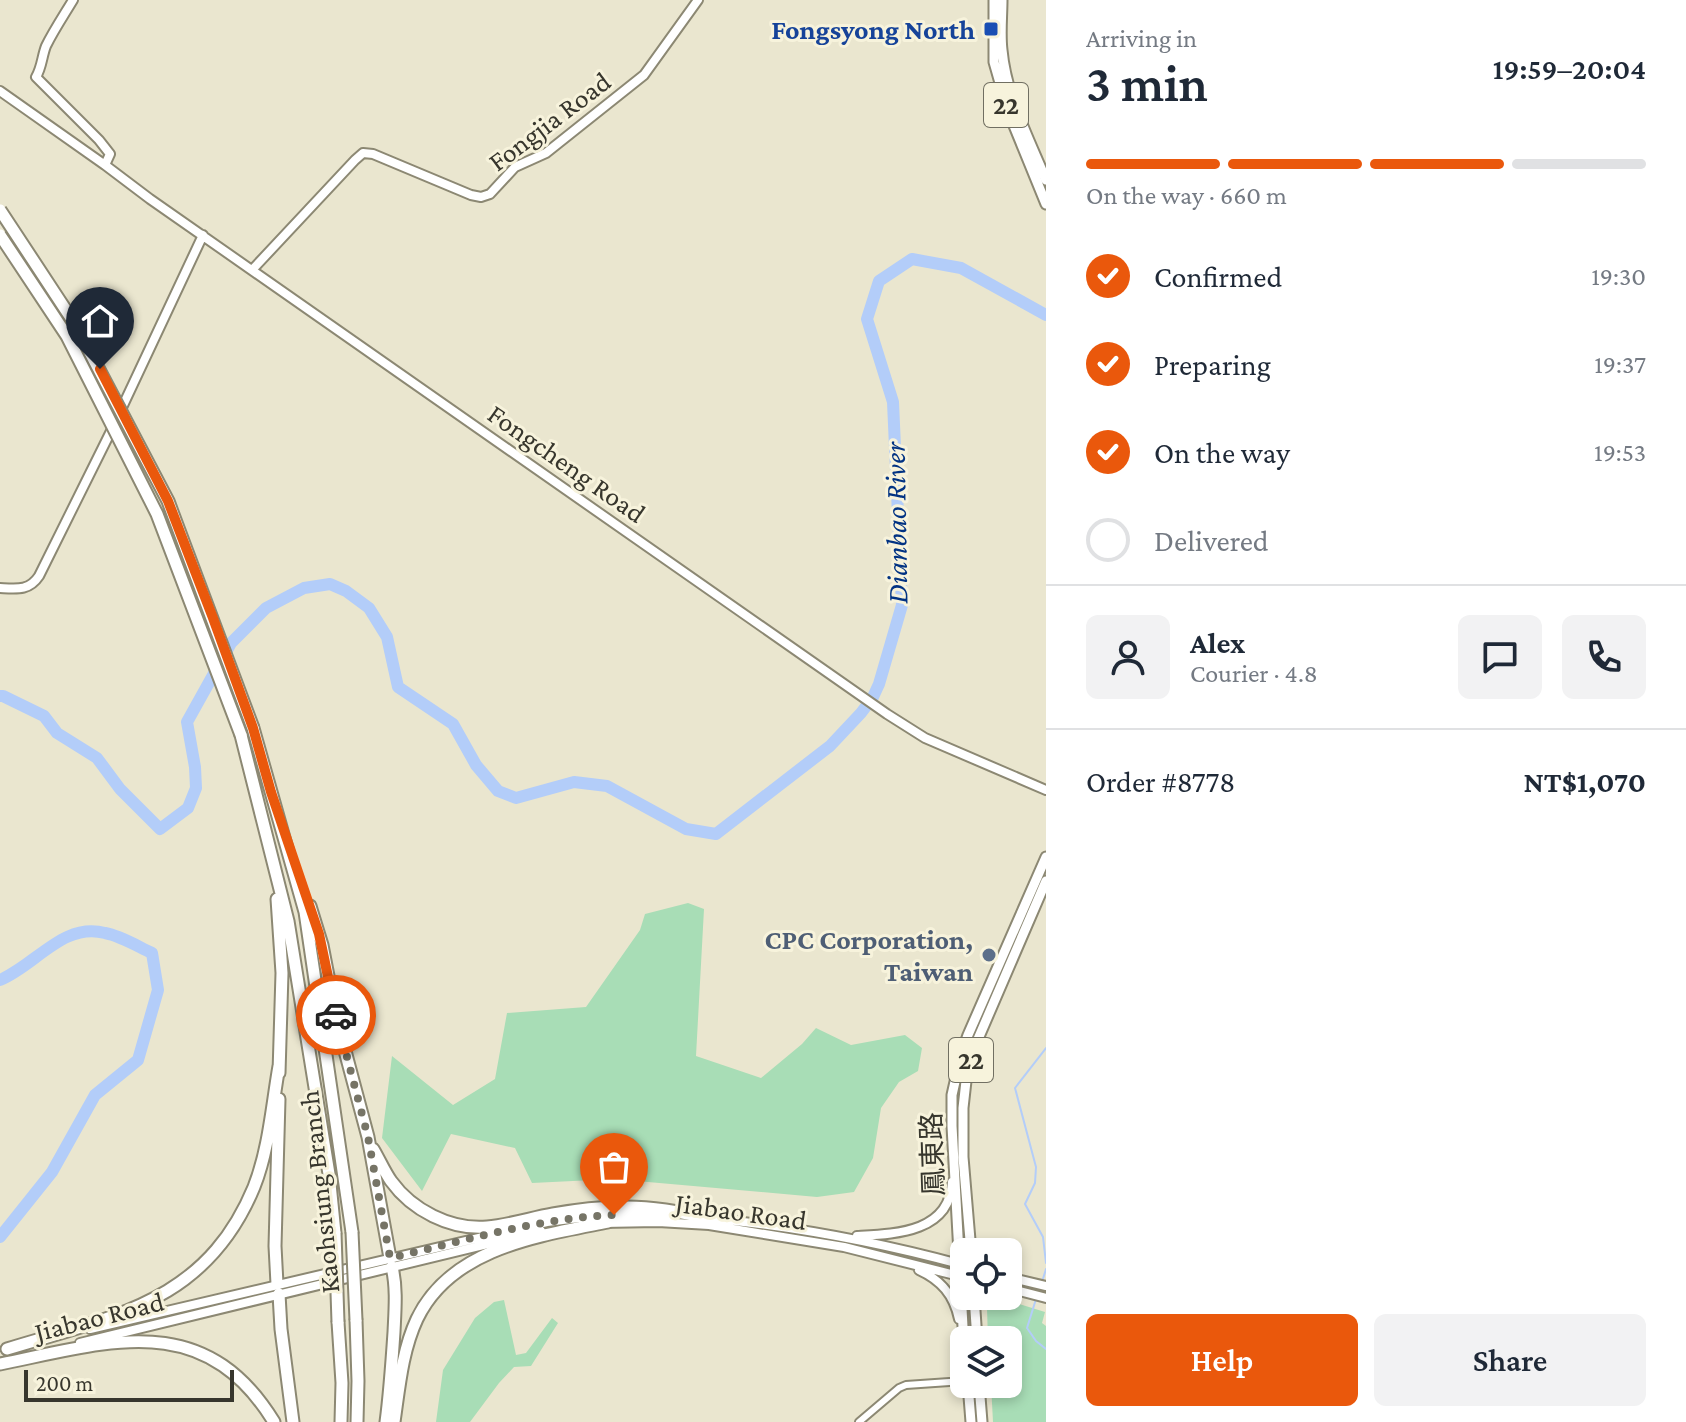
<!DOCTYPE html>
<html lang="en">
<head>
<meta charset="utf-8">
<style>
  :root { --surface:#fff; --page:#f2f2f3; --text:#1f2937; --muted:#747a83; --line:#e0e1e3; --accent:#ea580c }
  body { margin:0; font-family:"Crimson Pro","Noto Sans TC",serif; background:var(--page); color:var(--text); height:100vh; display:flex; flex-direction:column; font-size:30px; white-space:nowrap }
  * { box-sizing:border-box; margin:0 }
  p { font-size:26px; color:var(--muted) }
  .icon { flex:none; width:44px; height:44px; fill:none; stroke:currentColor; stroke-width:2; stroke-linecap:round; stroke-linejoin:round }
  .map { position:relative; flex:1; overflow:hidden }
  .sheet { display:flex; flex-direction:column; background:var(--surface); width:640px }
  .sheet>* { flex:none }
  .controls { position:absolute; left:950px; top:1238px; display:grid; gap:16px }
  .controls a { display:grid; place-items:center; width:72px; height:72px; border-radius:12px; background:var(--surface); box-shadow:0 4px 12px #0003; font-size:40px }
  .scale { position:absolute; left:24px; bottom:20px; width:210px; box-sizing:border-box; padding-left:8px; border:4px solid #37362d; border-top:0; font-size:22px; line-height:28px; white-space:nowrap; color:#37362d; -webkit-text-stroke:6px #f7f3dc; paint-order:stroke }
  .pin { position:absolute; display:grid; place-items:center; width:68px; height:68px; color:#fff; margin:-82px -34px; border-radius:50% 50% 50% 0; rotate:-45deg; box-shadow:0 0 8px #0007 }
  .pin .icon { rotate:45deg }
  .courier { position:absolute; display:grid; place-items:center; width:80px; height:80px; margin:-40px; border:6px solid #ea580c; border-radius:50%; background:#fff; color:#222; box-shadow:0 2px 10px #0007 }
  .headline em { font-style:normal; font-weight:600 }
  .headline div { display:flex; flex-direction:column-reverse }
  .headline { display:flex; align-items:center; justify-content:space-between; height:136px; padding:0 40px }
  h1 { font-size:52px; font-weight:600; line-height:60px }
  .bar { display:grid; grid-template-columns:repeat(4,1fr); gap:12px 8px; align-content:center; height:96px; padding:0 40px }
  .bar i { height:10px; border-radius:6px; background:var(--line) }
  .bar .selected { background:var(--accent) }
  .bar p { grid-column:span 4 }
  .line { display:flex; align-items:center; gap:20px; padding:0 40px; border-top:2px solid var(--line) }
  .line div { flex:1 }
  .round { display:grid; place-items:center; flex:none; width:84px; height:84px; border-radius:12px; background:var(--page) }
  ol { padding:0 40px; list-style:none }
  li { display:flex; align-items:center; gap:24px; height:88px }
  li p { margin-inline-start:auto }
  li .icon { padding:8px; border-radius:50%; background:var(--accent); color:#fff; stroke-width:4 }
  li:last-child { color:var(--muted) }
  li i { width:44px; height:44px; border:4px solid var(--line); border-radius:50% }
  .action { display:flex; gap:16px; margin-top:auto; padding:16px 40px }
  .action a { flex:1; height:92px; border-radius:12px; background:var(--accent); color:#fff; font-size:32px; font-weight:600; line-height:92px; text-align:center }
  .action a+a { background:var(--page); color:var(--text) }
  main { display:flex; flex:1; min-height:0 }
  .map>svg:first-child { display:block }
</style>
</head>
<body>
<main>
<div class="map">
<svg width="1046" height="1422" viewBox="0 0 1046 1422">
  <rect width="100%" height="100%" fill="#eae6cf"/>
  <!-- green -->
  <path fill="#a8ddb6" d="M688,903L704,909L696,1056L761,1078L802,1044L816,1028L851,1045L905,1035L922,1048L918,1071L899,1082L881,1108L873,1158L854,1192L817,1197L614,1179L532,1183L515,1148L451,1134L422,1191L382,1138L392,1056L453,1105L495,1079L507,1013L586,1007L640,930L645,914Z
    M996,1297L1045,1312L1042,1323L1046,1326V1422H993L991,1384H1008V1340H988L987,1308Z
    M504,1300L516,1355L526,1353L552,1318L558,1323L531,1366L514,1367L499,1383L470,1422H436L443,1370L475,1318L494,1302Z"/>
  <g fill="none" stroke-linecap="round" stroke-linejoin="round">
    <!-- stream -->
    <path stroke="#b3cdf9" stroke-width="2" d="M1046,1048L1015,1088L1036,1167L1035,1183L1025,1204L1043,1237L1046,1263
      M1042,1282L1046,1269
      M1036,1299L1027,1328L1036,1341L1046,1349"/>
    <!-- river -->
    <path stroke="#b3cdf9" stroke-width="12" d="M0,696H3L44,716L57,733L97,758L120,789L160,829L188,808L196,788L195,767L187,722L231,643L266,608L304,588L330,584L346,591L369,608L387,637L398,687L453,724L476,765L498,791L516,798L574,782L607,786L686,829L716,834L830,746L861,713L873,697L879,684L902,605L893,402L867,319L879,281L912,259L961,268L1046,315
      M0,980C36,965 63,922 105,933C121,936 137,946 152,953L158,990L138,1060L95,1095L52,1172L0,1237"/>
    <!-- street casing -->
    <g stroke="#8c8873" stroke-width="10">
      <path id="street" d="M859,1422L899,1388L906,1385L964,1381"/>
    </g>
    <!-- secondary casing -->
    <g stroke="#8c8873" stroke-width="12">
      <path id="secondary" d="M73,0C64,15 54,30 46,46C42,56 42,67 36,77L99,140L110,154L105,165
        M0,91L105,165L150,199L887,714L925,738L1046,790
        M252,270L355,160L363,153L373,154L471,195L481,197L490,194L515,167L546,153L644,75L698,0
        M0,588C17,589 29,591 39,576L111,431L203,235
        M706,1218C793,1226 878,1242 963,1265
        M602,1223L658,1222L709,1225L844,1247L963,1277
        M857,1236C894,1234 950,1233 952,1182
        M919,1270C941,1280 954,1295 959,1319
        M1008,1277L1046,1286
        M1008,1288L1046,1298
        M90,1329L547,1222C589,1216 630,1214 672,1215
        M80,1343L541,1231"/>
    </g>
    <!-- primary casing -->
    <g stroke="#8c8873" stroke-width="13">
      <path id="primary" d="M994,0V62L1008,111L1046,204
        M1002,0C1002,16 1000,34 1002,50C1006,95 1029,139 1046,180
        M971,1252L963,1157V1108L966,1081L975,1046L1046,881
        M974,1296L977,1340
        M964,1345L952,1126V1095L961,1055L968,1035L1046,857
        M968,1384L971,1422
        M979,1384L982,1422"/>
    </g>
    <!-- highway casing -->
    <g stroke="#8c8873" stroke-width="15">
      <path id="highway" d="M253,728L305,912L352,1232
        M241,735L288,921L329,1174L335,1233
        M277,899L282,973L279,1073
        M310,906L322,945L336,1017L368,1137L390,1258
        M373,1149C379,1159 384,1171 391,1181C412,1210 450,1230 487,1227C509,1225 531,1218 553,1214C575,1210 598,1207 620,1207C651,1206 680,1212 711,1219
        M277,1284L275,1246L279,1099
        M279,1294L281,1329L293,1422
        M356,1320L358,1381L357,1422
        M338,1322L342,1383L341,1422
        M7,1349C114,1316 206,1303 254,1187C269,1149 272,1106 279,1066
        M0,1364C109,1342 204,1308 274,1422
        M386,1422C390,1392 392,1362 394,1332C395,1310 397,1288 392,1267
        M394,1422C399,1388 402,1351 417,1319C451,1248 538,1236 608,1222"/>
    </g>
    <!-- street -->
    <use href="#street" stroke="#fff" stroke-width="6"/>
    <!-- secondary -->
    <use href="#secondary" stroke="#fff" stroke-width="8"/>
    <!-- primary -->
    <use href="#primary" stroke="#fff" stroke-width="9"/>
    <!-- highway -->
    <use href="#highway" stroke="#fff" stroke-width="11"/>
    <!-- highway-bridge casing -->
    <g stroke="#8c8873" stroke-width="15" stroke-linecap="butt">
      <path id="highway-bridge" d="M0,210L75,324L168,501L253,728
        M0,235L67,336L157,514L241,735
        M352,1232L356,1320
        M335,1233L338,1322"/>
    </g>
    <!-- highway-bridge -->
    <use href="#highway-bridge" stroke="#fff" stroke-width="11"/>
  </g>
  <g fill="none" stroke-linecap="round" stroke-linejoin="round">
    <!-- done -->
    <path stroke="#767466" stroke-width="8" stroke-dasharray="0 14.4" d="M336,1015L368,1137L390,1258C464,1241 538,1218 614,1215"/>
    <!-- route -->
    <path stroke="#ea580c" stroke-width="10" d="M100,369L168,501L213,618L253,728L271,792L319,934L336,1015"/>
  </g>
  <!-- markers -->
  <rect fill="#1a4fb4" stroke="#f7f3dc" stroke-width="3" x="983" y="21" width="16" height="16" rx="4"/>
  <circle fill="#5c6f8a" stroke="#f7f3dc" stroke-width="3" cx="989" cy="955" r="8"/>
  <g text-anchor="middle" stroke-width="6" stroke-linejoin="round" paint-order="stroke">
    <!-- shield labels -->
    <g fill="#f7f3dc" stroke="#716f62" stroke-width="2">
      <rect x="984" y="83" width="44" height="44" rx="6"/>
      <rect x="949" y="1038" width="44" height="44" rx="6"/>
    </g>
    <g font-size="26" font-weight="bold" fill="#37362d">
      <text x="1006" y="114">22</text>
      <text x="971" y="1069">22</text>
    </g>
    <!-- transit labels -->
    <g font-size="28" font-weight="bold" fill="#164399" stroke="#f7f3dc" text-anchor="end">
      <text x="975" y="39">Fongsyong North</text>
    </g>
    <!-- street labels -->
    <g font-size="28" fill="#37362d" stroke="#f7f3dc">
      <text transform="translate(549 121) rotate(-37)" y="10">Fongjia Road</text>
      <text transform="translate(567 463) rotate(35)" y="10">Fongcheng Road</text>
      <text transform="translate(932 1154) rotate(-92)" y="10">鳳東路</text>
      <text transform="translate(319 1192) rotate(-96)" y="10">Kaohsiung Branch</text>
      <text transform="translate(741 1211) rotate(8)" y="10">Jiabao Road</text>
      <text transform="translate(99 1316) rotate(-14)" y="10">Jiabao Road</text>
    </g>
    <!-- service labels -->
    <g font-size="28" font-weight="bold" fill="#4e5e75" stroke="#f7f3dc" text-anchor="end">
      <text x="973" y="949">CPC Corporation,<tspan x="973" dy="32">Taiwan</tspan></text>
    </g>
    <!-- water labels -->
    <g font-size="30" font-style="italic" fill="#023383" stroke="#f7f3dc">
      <text transform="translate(896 523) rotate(-91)" y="10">Dianbao River</text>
    </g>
  </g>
</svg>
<div class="controls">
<a><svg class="icon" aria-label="locate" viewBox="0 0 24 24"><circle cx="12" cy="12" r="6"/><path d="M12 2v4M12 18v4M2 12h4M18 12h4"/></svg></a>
<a><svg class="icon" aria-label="layers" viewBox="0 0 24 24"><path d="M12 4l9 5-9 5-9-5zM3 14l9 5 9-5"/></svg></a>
</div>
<div class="scale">200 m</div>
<div class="pin" style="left:614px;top:1215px;background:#ea580c"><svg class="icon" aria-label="bag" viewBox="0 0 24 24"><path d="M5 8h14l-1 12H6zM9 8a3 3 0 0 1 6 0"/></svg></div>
<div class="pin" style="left:100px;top:369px;background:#1f2937"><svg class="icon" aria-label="home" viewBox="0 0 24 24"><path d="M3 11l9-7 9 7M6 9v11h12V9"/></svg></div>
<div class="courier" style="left:336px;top:1015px"><svg class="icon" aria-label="car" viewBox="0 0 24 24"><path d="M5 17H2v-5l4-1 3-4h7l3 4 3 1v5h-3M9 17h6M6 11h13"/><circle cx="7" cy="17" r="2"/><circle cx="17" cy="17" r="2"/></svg></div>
</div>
<section class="sheet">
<div class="headline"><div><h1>3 min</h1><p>Arriving in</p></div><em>19:59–20:04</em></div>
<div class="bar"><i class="selected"></i><i class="selected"></i><i class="selected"></i><i></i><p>On the way · 660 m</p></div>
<ol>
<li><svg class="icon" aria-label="check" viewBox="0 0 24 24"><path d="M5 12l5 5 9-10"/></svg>Confirmed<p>19:30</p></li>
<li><svg class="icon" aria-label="check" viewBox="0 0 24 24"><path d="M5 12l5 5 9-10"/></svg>Preparing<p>19:37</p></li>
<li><svg class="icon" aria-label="check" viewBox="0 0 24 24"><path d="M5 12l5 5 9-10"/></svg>On the way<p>19:53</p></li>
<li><i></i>Delivered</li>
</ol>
<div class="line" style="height:144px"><a class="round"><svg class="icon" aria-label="person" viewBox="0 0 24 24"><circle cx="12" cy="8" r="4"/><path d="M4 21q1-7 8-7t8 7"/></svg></a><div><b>Alex</b><p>Courier · 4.8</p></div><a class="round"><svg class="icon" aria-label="chat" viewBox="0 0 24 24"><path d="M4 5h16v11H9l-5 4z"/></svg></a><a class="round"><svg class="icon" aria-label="phone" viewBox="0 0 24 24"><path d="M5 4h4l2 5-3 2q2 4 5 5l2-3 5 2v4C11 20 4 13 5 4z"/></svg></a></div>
<div class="line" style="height:104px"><div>Order #8778</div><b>NT$1,070</b></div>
<div class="action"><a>Help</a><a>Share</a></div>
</section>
</main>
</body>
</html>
